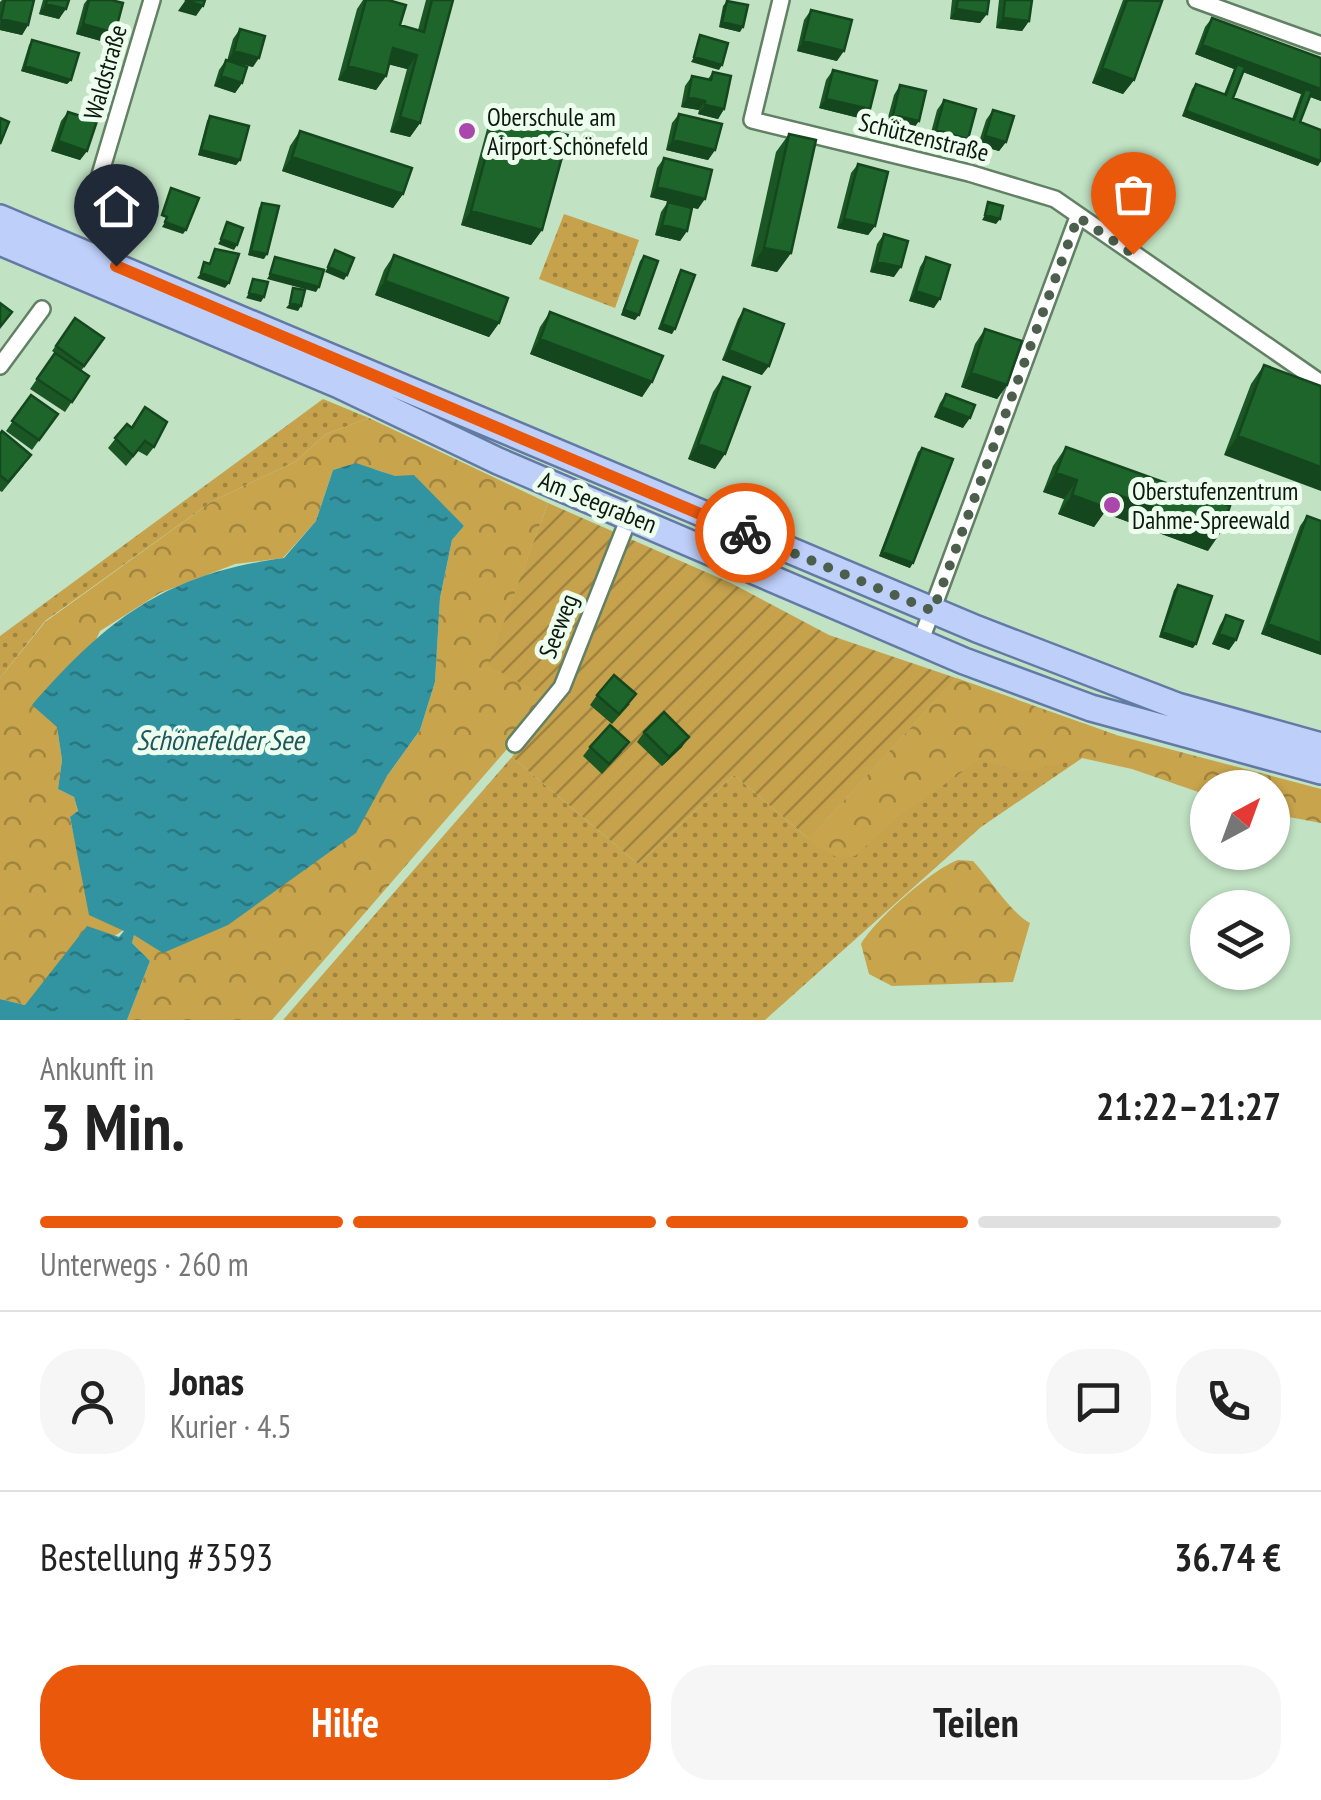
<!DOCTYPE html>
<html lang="de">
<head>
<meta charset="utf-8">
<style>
  :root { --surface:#fff; --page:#f6f6f6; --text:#222; --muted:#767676; --line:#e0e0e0; --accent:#ea580c }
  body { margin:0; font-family:"PT Sans Narrow",sans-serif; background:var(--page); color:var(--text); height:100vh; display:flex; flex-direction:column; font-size:38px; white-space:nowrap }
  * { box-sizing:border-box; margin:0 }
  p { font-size:32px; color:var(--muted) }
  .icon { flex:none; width:55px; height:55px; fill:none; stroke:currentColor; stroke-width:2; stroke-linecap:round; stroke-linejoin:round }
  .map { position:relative; height:1020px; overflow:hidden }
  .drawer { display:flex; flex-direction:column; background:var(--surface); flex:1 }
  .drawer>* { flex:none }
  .needle { width:65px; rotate:41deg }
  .controls { position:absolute; left:1190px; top:770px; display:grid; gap:20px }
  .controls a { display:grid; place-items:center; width:100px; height:100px; border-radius:50%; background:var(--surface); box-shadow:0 2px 8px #0004; font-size:50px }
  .pin { position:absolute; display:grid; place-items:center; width:85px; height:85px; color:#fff; margin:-102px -42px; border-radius:50% 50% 50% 0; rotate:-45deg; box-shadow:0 0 10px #0007 }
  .pin .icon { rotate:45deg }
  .courier { position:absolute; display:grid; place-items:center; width:100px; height:100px; margin:-50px; border:8px solid #ea580c; border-radius:50%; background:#fff; color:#222; box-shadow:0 2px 12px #0007 }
  .overview em { font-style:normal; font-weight:600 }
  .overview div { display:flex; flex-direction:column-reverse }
  .overview { display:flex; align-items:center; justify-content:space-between; height:170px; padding:0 40px }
  h1 { font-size:65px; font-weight:600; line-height:75px }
  .bar { display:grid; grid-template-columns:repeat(4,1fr); gap:15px 10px; align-content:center; height:120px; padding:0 40px }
  .bar i { height:12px; border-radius:8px; background:var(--line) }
  .bar .active { background:var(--accent) }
  .bar p { grid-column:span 4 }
  .line { display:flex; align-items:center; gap:25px; padding:0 40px; border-top:2px solid var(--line) }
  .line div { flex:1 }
  .round { display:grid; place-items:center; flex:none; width:105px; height:105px; border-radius:40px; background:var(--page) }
  .action { display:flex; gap:20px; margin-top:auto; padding:20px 40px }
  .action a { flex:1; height:115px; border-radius:40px; background:var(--accent); color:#fff; font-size:40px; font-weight:600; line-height:115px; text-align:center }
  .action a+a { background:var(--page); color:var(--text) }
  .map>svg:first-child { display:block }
</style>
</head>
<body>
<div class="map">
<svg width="1321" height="1020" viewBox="0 0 1321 1020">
  <defs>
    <pattern id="grass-dots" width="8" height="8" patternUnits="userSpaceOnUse" patternTransform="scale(2.5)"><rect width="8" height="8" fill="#c6a24c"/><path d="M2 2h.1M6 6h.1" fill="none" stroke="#9f833e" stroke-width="1.8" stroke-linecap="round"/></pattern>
    <pattern id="forest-crowns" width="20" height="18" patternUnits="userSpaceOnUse" patternTransform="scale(2.5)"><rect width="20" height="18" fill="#c8a44d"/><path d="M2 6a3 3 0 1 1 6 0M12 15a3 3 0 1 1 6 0" fill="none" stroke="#a1853e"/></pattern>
    <pattern id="garden-furrows" width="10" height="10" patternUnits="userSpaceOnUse" patternTransform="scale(2.5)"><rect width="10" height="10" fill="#c6a24c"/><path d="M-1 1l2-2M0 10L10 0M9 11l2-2" fill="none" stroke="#9f833e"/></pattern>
    <pattern id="water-ripples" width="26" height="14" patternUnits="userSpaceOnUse" patternTransform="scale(2.5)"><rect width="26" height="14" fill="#3194a0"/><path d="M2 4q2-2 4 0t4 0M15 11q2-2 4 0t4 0" fill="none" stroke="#287881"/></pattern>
  </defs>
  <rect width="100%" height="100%" fill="#c1e2c3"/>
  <!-- grass -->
  <path fill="url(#grass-dots)" d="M564,214L639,240L615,308L539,279Z
    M323,399L369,418L326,434L296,461L211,502L45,621L0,678V636Z
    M956,678L1116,735L981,827L765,1020H283L512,757L638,864L734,775L809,839Z"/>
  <!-- forest -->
  <path fill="url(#forest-crowns)" d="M369,418L548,503L489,664L545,697L507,749L272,1020H127L150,961L132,943L134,934L387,776L420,730L435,682L440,598L452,540L464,526C425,498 383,454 333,470L316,521L283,558L235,564L160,593L100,631L57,727L62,760L58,789L74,797L78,812L70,818L76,845L124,930L53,974L25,1005L0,999V678L45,622L211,502L296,461L326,434Z
    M956,678L1116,735L1321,789V823L1273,814L1272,788H1208L1207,795L1132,769L1082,758L1024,772L979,760L901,815L855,856L836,857L811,843L809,839Z
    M958,860L973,861C990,879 1011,913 1030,923L1013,982L892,986L869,974L861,944C876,919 931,870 958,860Z"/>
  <!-- garden -->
  <path fill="url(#garden-furrows)" d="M548,503L731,583L829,635L956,678L809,839L734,775L638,864L512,757L545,697L488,665Z"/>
  <!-- water -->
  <path fill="url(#water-ripples)" d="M356,463L395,476L414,475L464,526L452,540L440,598L435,682L420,730L387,776L356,833L228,925L163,953L134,935L132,943L150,961L127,1020H0V999L25,1005L87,926L119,937L124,931L89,915L70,817L78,811L74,797L58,789L62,760L57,727L32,705C108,618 166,574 284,558L316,521L333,470Z"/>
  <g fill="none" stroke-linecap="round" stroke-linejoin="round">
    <!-- minor casing -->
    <g stroke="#628064" stroke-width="20">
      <path id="minor" d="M781,0L752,120L969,173L1055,199L1321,383
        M1196,0L1321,45
        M88,215L152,0
        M0,366L42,309
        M921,640L1078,217
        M515,744L562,687L630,515"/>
    </g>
    <!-- primary casing -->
    <g stroke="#637aa4" stroke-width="30">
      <path id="primary" d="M0,218L977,629L1177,706L1321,746
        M0,242L339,385L498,461L964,661L1091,708L1321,771"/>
    </g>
    <!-- minor -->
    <use href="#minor" stroke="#fff" stroke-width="15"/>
    <!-- primary -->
    <use href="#primary" stroke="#becff9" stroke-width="25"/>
  </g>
  <!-- wall -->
  <path fill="#1a5725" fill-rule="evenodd" d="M2,0H34L28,25L22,35L0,30V2Z
    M43,0H69L59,19L39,14Z
    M87,0H111L115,33L108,43L76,34L84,4Z
    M363,0H388L400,25L418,30L426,0H453L420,123L410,137L390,132L407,69L389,64L386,76L376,90L338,80L357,9Z
    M952,0H989L980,23L950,19Z
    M999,0H1032L1029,21L1022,31L996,28Z
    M1123,0H1160L1134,80L1123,94L1092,83Z
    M727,1L740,32L719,27L723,6Z
    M811,10L837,61L797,51L804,20Z
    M1212,18L1321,58V101L1310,97L1300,122L1318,166L1182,116L1192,89L1196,84L1224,94L1234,69L1195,54L1205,27ZM1243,72L1301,94L1292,119L1233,98Z
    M240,29L253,67L229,61L242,83L235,93L214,86L219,70L226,60L227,61L233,39Z
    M32,40L71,80L67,84L21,71L29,45Z
    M833,70L863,119L819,108L826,80Z
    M713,72L724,109L718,119L698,114L699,110L681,107L685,86L692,76L708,79Z
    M900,85L912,131L886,125L894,95Z
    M944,100L968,139L961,148L929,140L937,110Z
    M993,110L1006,142L999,151L978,145L986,120Z
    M68,112L87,151L80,160L51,151L61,121Z
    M679,114L715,150L708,160L666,150L672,123Z
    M497,115L542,230L531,245L461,225L487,129Z
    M210,116L240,160L236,165L198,155L207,121Z
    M300,131L403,194L393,208L282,171L290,146Z
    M789,134L791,253L777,272L751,266L776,152Z
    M664,158L698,209L650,197L657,168Z
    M858,164L875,226L868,235L837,228L851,173Z
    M668,202L687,231L680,241L655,235L661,212Z
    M262,203L264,259L248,255L259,208Z
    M884,234L894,277L870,272L877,244Z
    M394,255L499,323L489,337L375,295L384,270Z
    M644,256L635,320L621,315L640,261Z
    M926,257L934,308L909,301L920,267Z
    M681,270L672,334L658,329L678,275Z
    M744,309L762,375L722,360L738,319Z
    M550,312L652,382L642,397L530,354L540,327Z
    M75,318L104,338L81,371L89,376L65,412L30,389L55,353L52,351Z
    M985,329L1007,385L997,399L961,387L975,344Z
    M1264,365L1321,386L1224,455L1251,384Z
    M723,377L715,469L688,459L713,392Z
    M946,394L963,428L934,417L940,403Z
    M31,395L58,414L32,450L6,431Z
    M145,407L154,447L147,456L138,451L126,466L108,448L127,424L131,427Z
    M0,434L24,465L2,492L0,491Z
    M1066,447L1208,551L1104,513L1094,527L1058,514L1064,499L1043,492L1053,466Z
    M922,448L910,568L879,556L918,452Z
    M1307,516L1321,655L1261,634L1300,526Z
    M1178,585L1193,648L1159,637L1174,590Z
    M1226,615L1236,640L1229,650L1212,644L1220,625Z
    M597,695L630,704L612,724L590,705Z
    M644,732L682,747L662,766L637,742Z
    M590,747L622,752L602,774L583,756Z"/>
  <!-- shaded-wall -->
  <path fill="#15471e" d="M185,1L203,6L196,16L178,11Z
    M46,4L66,9L59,19L39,14Z
    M956,9L987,14L980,23L950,19Z
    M1003,18L1029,21L1022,31L996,28Z
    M1,19L28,25L22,35L0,30Z
    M722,22L743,27L740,32L719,27Z
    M83,24L115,33L108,43L76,34Z
    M803,41L844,51L837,61L797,51Z
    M1202,45L1321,89V101L1303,94L1305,89L1301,94L1235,69L1237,64L1234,69L1195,54Z
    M393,48L417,55L407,69L383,63Z
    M234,51L259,58L253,67L227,61Z
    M694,57L722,65L719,70L691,62Z
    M25,66L71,80L67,84L21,71Z
    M348,66L386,76L376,90L338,80Z
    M1102,68L1134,80L1123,94L1092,83Z
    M221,76L242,83L235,93L214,86Z
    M688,97L705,101L699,110L681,107Z
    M826,99L870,109L863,119L819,108Z
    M705,105L724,109L718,119L698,114Z
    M1186,111L1321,161L1318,166L1182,116Z
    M893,115L919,121L912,131L886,125Z
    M400,117L420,123L410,137L390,132Z
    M936,130L968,139L961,148L929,140Z
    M985,136L1006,142L999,151L978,145Z
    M673,140L715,150L708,160L666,150Z
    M58,141L87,151L80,160L51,151Z
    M201,150L240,160L236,165L198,155Z
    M292,157L403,194L393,208L282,171Z
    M657,187L705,199L698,209L650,197Z
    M471,211L542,230L531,245L461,225Z
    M985,215L1000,219L996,224L982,220Z
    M844,219L875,226L868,235L837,228Z
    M165,222L186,230L183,234L162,227Z
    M113,223L128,229L125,234L110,228Z
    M662,225L687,231L680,241L655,235Z
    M221,239L237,245L234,250L218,244Z
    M764,248L791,253L777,272L751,266Z
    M251,251L267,254L264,259L248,255Z
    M877,262L901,267L894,277L870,272Z
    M328,267L347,275L344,280L325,272Z
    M201,273L229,283L225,288L197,278Z
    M270,274L319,287L316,292L267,279Z
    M385,281L499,323L489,337L375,295Z
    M916,291L940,299L934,308L909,301Z
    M249,293L264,297L261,302L246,298Z
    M290,303L301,306L298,311L286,308Z
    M624,310L639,315L635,320L621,315Z
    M662,324L675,329L672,334L658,329Z
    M540,339L652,382L642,397L530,354Z
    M729,350L769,366L762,375L722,360Z
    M971,373L1007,385L997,399L961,387Z
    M941,407L970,418L963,428L934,417Z
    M1238,436L1321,467V491L1224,455Z
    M698,444L725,454L715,469L688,459Z
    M1056,473L1077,480L1064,499L1043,492Z
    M1113,493L1221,532L1208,551L1104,513L1094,527L1058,514L1072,495Z
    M882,552L913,563L910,568L879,556Z
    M1268,624L1321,643V655L1261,634Z
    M1162,632L1196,644L1193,648L1159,637Z
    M1219,634L1236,640L1229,650L1212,644Z
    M689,737L682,747L662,766L669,757Z"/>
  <!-- building -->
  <path fill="#1e652b" stroke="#15471e" stroke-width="2.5" d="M5,0H34L28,25L1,19Z
    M47,0H69L66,9L46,4Z
    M89,0H111L123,3L115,33L83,24Z
    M185,0H205L203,6Z
    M366,0H388L406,5L400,25L424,32L432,0H453L420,123L400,117L417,55L393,48L386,76L348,66Z
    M958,0H989L987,14L956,9Z
    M1005,0H1032L1029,21L1003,18Z
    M1127,0L1162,1L1134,80L1102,68Z
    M727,1L748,5L743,27L722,22Z
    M811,10L852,20L844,51L803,41Z
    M1212,18L1321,58V89L1202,45Z
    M240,29L265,36L259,58L234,51Z
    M700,35L728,43L722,65L694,57Z
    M32,40L79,53L71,80L25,66Z
    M226,60L247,67L242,83L221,76Z
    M1237,64L1245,67L1233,98L1294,120L1305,89L1312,91L1300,122L1321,130V161L1186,111L1196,84L1226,95Z
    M833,70L877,81L870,109L826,99Z
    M713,72L731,76L724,109L705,105V101L688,97L692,76L711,80Z
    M900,85L926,91L919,121L893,115Z
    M944,100L976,109L968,139L936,130Z
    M993,110L1014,116L1006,142L985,136Z
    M68,112L97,121L87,151L58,141Z
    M679,114L722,124L715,150L673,140Z
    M497,115L568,135L542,230L471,211Z
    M210,116L249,126L240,160L201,150Z
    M0,118L9,122L0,144Z
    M300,131L412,168L403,194L292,157Z
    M789,134L816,140L791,253L764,248Z
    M664,158L712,170L705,199L657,187Z
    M858,164L888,172L875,226L844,219Z
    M171,188L199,198L186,230L165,222L167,217L162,215Z
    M668,202L692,208L687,231L662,225Z
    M988,202L1003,206L1000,219L985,215Z
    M262,203L279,206L267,254L251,251Z
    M116,214L132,220L128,229L113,223Z
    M227,222L243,228L237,245L221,239Z
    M884,234L908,241L901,267L877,262Z
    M215,249L239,254L229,283L201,273L204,262L210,264Z
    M335,250L354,258L347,275L328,267Z
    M394,255L508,298L499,323L385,281Z
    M644,256L658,261L639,315L624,310Z
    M275,257L324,270L319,287L270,274Z
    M926,257L950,265L940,299L916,291Z
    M681,270L695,275L675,329L662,324Z
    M253,279L268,282L264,297L249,293Z
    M293,288L305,290L301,306L290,303Z
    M0,303L12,312L0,327Z
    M744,309L784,324L769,366L729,350Z
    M550,312L663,356L652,382L540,339Z
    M75,318L104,338L84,366L56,346Z
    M985,329L1022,341L1007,385L971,373Z
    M55,353L89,376L72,402L37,379Z
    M1264,365L1321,386V467L1238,436Z
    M723,377L750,387L725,454L698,444Z
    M946,394L975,405L970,418L941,407Z
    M31,395L58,414L39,440L12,421Z
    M145,407L167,422L154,447L145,441L133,456L115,438L127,424L132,428Z
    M2,431L31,455L8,482L0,475V434Z
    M1066,447L1230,506L1221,532L1113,493L1107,508L1072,495L1077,480L1056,473Z
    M922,448L953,459L913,563L882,552Z
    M1307,516L1321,521V643L1268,624Z
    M1178,585L1212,596L1196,644L1162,632Z
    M1226,615L1243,621L1236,640L1219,634Z
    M614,675L636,694L619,714L597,695Z
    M664,712L689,737L669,757L644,732Z
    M610,725L629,742L609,764L590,747Z"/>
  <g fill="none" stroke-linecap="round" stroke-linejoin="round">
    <!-- done -->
    <path stroke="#4c5f4d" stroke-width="10" stroke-dasharray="0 18" d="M745,533L933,611L1078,217L1133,254"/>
    <!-- route -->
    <path stroke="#ea580c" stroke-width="12" d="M116,266L745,533"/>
  </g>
  <!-- markers -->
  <g fill="#aa46ac" stroke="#edfeee" stroke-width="4">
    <circle cx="467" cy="131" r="10"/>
    <circle cx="1112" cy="505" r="10"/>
  </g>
  <g text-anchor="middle" stroke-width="10" stroke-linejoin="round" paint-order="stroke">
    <!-- street labels -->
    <g font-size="25" fill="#0d190e" stroke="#edfeee">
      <text transform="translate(105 72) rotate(-74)" y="9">Waldstraße</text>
      <text transform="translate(924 137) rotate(14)" y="9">Schützenstraße</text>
      <text transform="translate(598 502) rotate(22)" y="9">Am Seegraben</text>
      <text transform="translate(558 626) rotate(-69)" y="9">Seeweg</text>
    </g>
    <!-- poi labels -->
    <g font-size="25" fill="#0d190e" stroke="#edfeee" text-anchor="start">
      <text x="487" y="126">Oberschule am<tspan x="487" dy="29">Airport Schönefeld</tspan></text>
      <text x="1132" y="500">Oberstufenzentrum<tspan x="1132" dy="29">Dahme-Spreewald</tspan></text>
    </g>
    <!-- water labels -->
    <g font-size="28" font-style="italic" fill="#1f565c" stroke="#edfeee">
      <text x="220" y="750">Schönefelder See</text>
    </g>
  </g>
</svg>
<div class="controls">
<a><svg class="needle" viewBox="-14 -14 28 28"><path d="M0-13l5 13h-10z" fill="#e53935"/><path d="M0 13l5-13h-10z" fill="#767676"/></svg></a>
<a><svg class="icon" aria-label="layers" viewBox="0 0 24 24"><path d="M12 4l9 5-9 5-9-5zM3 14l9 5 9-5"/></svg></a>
</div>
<div class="pin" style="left:1133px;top:254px;background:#ea580c"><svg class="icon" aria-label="bag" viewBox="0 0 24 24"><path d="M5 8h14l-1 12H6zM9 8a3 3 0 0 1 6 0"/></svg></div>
<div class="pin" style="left:116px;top:266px;background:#1f2937"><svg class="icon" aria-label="home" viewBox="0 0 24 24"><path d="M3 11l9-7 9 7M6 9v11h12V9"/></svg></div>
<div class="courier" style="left:745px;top:533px"><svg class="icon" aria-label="bike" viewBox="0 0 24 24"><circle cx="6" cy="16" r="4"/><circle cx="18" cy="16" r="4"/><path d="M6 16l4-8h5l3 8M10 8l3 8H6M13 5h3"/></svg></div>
</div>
<section class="drawer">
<div class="overview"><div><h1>3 Min.</h1><p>Ankunft in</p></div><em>21:22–21:27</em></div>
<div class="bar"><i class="active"></i><i class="active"></i><i class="active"></i><i></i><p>Unterwegs · 260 m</p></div>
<div class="line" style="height:180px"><a class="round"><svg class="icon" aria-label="person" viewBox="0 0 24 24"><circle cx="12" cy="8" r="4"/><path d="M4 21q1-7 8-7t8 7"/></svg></a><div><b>Jonas</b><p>Kurier · 4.5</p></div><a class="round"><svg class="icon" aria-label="chat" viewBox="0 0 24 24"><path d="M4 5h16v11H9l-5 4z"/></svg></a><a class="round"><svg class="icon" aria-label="phone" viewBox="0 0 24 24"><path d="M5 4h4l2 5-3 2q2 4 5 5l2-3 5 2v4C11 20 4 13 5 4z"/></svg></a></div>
<div class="line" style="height:130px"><div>Bestellung #3593</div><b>36.74 €</b></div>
<div class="action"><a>Hilfe</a><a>Teilen</a></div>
</section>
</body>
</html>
